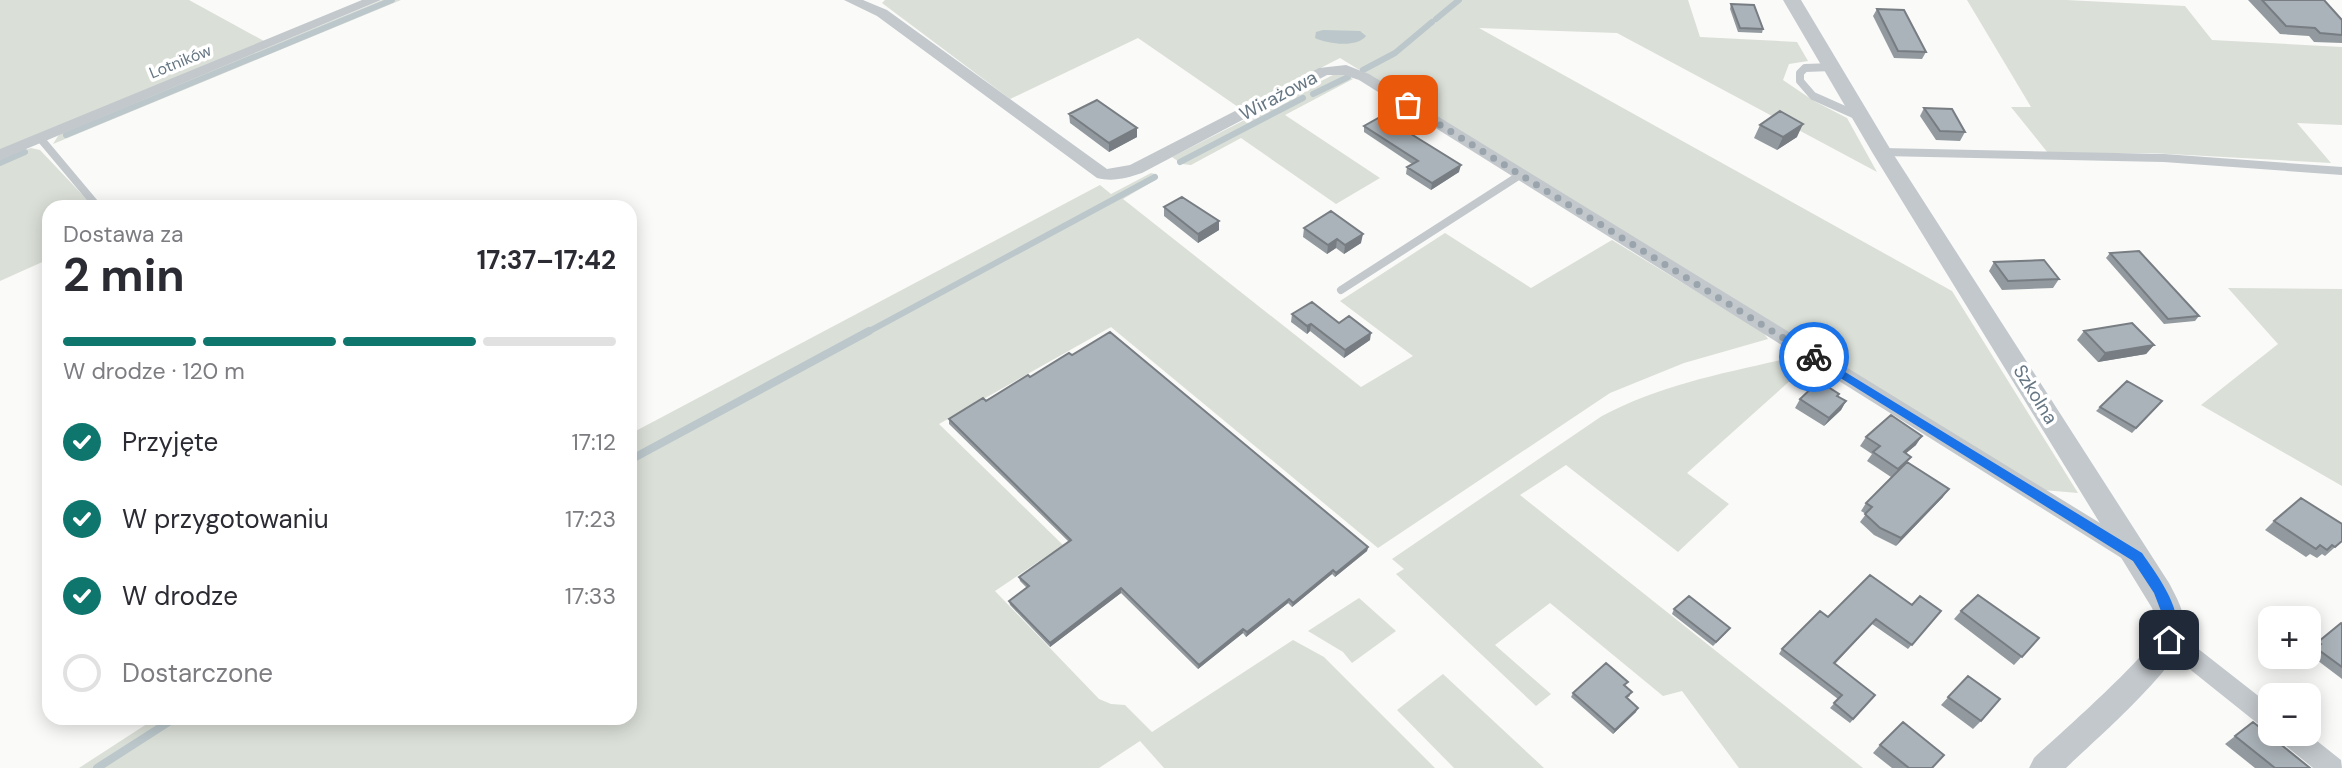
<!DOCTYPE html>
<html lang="pl">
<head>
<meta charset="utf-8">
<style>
  :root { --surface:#fff; --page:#f7f7f7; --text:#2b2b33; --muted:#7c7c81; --line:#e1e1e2; --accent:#0f766e }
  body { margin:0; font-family:"DM Sans",sans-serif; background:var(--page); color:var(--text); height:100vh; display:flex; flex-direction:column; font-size:26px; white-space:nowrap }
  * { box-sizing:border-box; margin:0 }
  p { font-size:23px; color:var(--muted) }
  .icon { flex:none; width:38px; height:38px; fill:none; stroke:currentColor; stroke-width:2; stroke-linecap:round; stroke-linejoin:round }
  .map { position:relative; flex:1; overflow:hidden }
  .side { position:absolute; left:42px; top:200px; width:595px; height:525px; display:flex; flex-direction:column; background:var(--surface); border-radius:21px; box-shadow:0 4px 18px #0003 }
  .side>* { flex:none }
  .tools { position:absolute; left:2258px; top:606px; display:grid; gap:14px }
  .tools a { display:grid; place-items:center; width:63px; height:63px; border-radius:14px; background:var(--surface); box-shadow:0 4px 18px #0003; font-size:35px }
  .pin { position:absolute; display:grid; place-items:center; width:60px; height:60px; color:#fff; margin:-30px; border-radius:14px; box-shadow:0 4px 10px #0006 }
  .courier { position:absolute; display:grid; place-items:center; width:70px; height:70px; margin:-35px; border:5px solid #1a73e8; border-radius:50%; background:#fff; color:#222; box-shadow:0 2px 9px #0007 }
  .summary em { font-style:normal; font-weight:700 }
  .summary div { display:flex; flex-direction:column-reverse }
  .summary { display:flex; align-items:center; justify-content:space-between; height:119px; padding:0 21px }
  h1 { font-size:46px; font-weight:700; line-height:52px }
  .bar { display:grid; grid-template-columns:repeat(4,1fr); gap:10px 7px; align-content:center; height:84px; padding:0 21px }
  .bar i { height:9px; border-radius:5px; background:var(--line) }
  .bar .selected { background:var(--accent) }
  .bar p { grid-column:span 4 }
  ol { padding:0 21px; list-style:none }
  li { display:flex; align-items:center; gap:21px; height:77px }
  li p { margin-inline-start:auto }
  li .icon { padding:7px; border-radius:50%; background:var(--accent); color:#fff; stroke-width:4 }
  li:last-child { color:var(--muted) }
  li i { width:38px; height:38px; border:4px solid var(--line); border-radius:50% }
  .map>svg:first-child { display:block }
</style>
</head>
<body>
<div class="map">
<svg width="2342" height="768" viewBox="0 0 2342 768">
  <rect width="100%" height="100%" fill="#fafaf8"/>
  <!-- green -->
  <path fill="#dadfd7" d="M0,0H189L264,41L0,151Z
    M382,0H401L53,144L58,136L65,131Z
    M885,0H1688L1700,37L1797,42L1808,61L1789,64L1783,80L1814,101L1847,118L1877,172L1617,33L1479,28L1952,291L2078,493L2043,490L1340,58L1241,109L1138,38L1010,99L882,3Z
    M1967,0H2066L2185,6L2212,40L2342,47V125L2297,123L2331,163L2151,153H2048L2011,107H2031Z
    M1344,74L1353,79L1285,115L1380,178L1336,204L1241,138L1191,165L1182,164L1172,157L1333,75Z
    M31,148L40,150L93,206H49V259L0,281V159Z
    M1151,173L1155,174V180L1123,199L1361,387L1413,356L1340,301L1445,233L1531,288L1612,240L1763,332L1768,339L1684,363L1610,393L1378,548L1111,327L939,424L1063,545L995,591L1099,699L1111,704L1125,705L1152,732L1293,640L1324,657L1435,768H1164L1140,741L1099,768H79L156,718H630V434L1100,185L1111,194Z
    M2228,288L2342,289V486L2201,405L2278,344Z
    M1781,360L1811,362L1687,473L1729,504L1678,552L1566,465L1520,495L1863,768H1739L1682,691L1663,696L1550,603L1495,645L1551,694L1536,706L1396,574L1404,569L1392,559L1602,416C1658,386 1719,374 1781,360Z
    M1359,598L1396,631L1352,663L1343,652L1308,631Z
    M1443,674L1544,768H1454L1397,710Z"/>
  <!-- water -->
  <path fill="#bbc7cb" d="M1323,30L1360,31L1366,36C1357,48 1328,44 1315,38L1316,32Z"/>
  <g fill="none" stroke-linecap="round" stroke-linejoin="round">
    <!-- stream-far1 -->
    <path stroke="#bbc7cb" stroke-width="6" d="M1436,19L1459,0
      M1363,70L1395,53L1432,22
      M1313,94L1348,77
      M66,135L392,0
      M1180,162L1303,98
      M0,163L25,152
      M866,333L1155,177"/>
    <!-- stream -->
    <path stroke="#bbc7cb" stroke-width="8" d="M630,460L869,331
      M97,768L175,718"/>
    <!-- service -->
    <path stroke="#c3c8cc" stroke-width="8" d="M1832,67L1805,68L1800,73V81L1813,96L1858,116
      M40,138L97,206
      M1882,152L2164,158L2342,171
      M1341,290L1520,175"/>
    <!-- minor -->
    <path fill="#c3c8cc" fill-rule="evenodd" d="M362,0H381L0,160V149Z
      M844,0H863L887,10L1107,169L1130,165L1319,68L1346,65L1369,74L2139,547L2142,553L2139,559L2131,562L2123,559L1359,80L1344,75H1327L1142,173C1127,178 1113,182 1097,178L877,16Z
      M2170,630L2178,633L2270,705V730L2262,727L2162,647L2159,640L2162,633Z
      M2276,733H2307L2341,760L2342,768H2313L2280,741Z"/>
    <!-- tertiary -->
    <path fill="#c3c8cc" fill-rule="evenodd" d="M1783,0H1801L1892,152L2169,583C2177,598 2187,616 2185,634C2181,666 2092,743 2066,768H2029L2034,758C2055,738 2150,655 2156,635C2159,626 2155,616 2152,608L1872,152Z"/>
  </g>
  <!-- wall -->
  <path fill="#929a9f" d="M2248,0H2324L2342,35V43L2314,42L2309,36L2280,34Z
    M1731,4L1763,29L1762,33L1738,32L1730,9Z
    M1877,9L1926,52L1922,59L1894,58L1873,16Z
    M1924,108L1965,132L1960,141L1936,140L1920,116Z
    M1069,114L1137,128V137L1109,152L1070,123Z
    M1760,125L1797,137L1777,150L1754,138Z
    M1364,126L1459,172L1431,190L1406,174L1407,167L1412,164L1364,132Z
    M1164,207L1219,230L1198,243L1164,216Z
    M1304,228L1361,243L1344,254L1336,248L1327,254L1303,237Z
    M2110,253L2199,316L2195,321L2164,324L2106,258Z
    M1994,262L2059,279L2053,288L2002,290L1989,271Z
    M1292,314L1370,340L1344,358L1310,331L1307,334L1291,322Z
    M2084,331L2154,345L2146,354L2098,362L2077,340Z
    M1030,377L1368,547L1367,551L1335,577L1332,574L1292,607L1288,603L1246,637L1243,633L1198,669L1121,593L1050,647L1010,605L1009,601L1027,588L1020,581L1019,577L1069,542L949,424V419Z
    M1838,396L1846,401L1841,410L1824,426L1795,408L1800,399Z
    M2158,406L2132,433L2096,411L2100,407Z
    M1866,437L1916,445L1906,453L1907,462L1943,497L1896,546L1874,535L1860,522L1866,514L1861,511L1866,503L1891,477L1867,461L1872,454L1860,446Z
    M2274,521L2342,541L2325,556L2322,554L2317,558L2310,554L2306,557L2265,530Z
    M1912,605L1941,611L1908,649L1872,624L1835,664L1875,695L1850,723L1830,708L1838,699L1779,654L1782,649L1828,617Z
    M1674,609L1727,632L1713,646L1672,614Z
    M1961,611L2039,638L2014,665L1954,619Z
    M2341,623L2342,624V679L2309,654L2313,650L2310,648Z
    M1968,676L1981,721L1973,729L1941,705Z
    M1626,686L1630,696L1627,698L1636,712L1613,734L1571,697L1573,693Z
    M2253,722L2310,768H2255L2225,744Z
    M1880,745L1932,768H1892L1873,753Z"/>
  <!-- shaded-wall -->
  <path fill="#777d82" d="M1803,124L1797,137L1777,150L1783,137Z
    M1137,128V137L1109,152V143Z
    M1461,165L1459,172L1431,190L1432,183Z
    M1219,221V230L1198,243V234Z
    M1363,234L1361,243L1344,254L1345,245Z
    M1337,239L1336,248L1327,254L1328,245Z
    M1311,324L1310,331L1307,334V326Z
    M1371,333L1370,340L1344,358L1345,350Z
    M2154,345L2146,354L2098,362L2105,353Z
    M1846,401L1841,410L1824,426L1829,418Z
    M1922,436L1916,445L1898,460L1904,452Z
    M1949,489L1943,497L1896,546L1901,538Z
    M1368,547L1367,551L1335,577L1336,573Z
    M1333,570L1332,574L1292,607L1293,603Z
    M1121,588V593L1050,647V643Z
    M1289,599L1288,603L1246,637L1247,632Z
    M1243,629V633L1198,669L1199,665Z
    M1638,708L1636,712L1613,734L1615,730Z"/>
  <!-- building -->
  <path fill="#aab3b9" stroke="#777d82" stroke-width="2" d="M2262,0H2324L2342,20V35L2320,33L2315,28L2286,26Z
    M1731,4L1754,5L1763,29L1740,28Z
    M1877,9L1904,10L1926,52L1898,51Z
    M1097,100L1137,128L1109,143L1069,114Z
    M1924,108L1952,109L1965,132L1940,131Z
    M1780,111L1803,124L1783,137L1760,125Z
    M1382,116L1461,165L1432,183L1407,167L1418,161L1364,126Z
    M1182,197L1219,221L1198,234L1164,207Z
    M1331,211L1363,234L1345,245L1337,239L1328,245L1304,228Z
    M2139,251L2199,316L2168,319L2110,253Z
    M2044,260L2059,279L2008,281L1994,262Z
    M1312,302L1339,323L1349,316L1371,333L1345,350L1311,324L1307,326L1292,314Z
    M2132,323L2154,345L2105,353L2084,331Z
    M1110,332L1368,547L1336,573L1333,570L1293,603L1289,599L1247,632L1243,629L1199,665L1121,588L1050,643L1009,601L1029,586L1019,577L1071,540L949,419L983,398L986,401L1028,375L1030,377L1069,353L1072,355Z
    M1819,381L1839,394L1837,396L1846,401L1829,418L1800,399Z
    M2127,381L2162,401L2136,428L2100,407Z
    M1891,415L1922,436L1904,452L1911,457L1898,469L1873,452L1880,446L1866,437Z
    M1907,462L1949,489L1901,538L1880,528L1865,514L1872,507L1866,503Z
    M2301,498L2342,524V541L2335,547L2332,545L2327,550L2320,545L2316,549L2274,521Z
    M1870,575L1912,605L1920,596L1941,611L1912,645L1876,619L1834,663L1875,695L1853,719L1834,703L1842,695L1782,649L1820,611L1828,617Z
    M1978,595L2039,638L2022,657L1961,611Z
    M1689,596L1730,628L1716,642L1674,609Z
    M2341,623L2342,624V667L2316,648L2321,644L2318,642Z
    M1606,663L1628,682L1624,685L1632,692L1626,697L1638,708L1615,730L1573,693Z
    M1968,676L2000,699L1981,721L1948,697Z
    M1903,722L1944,755L1932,768H1909L1880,745Z
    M2253,722L2310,768H2275L2235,736Z"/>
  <!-- route -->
  <path fill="#1a73e8" d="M1814,353L2142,553C2159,578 2187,613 2174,644H2165L2164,619L2154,593L2133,561L1810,359V354Z"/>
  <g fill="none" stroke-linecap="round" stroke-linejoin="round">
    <!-- done -->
    <path stroke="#99a4ac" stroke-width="7" stroke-dasharray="0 12.6" d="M1408,105L1814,357"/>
  </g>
  <g text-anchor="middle" stroke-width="7" stroke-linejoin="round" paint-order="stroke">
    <!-- far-street labels -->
    <g font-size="16" fill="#657683" stroke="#fff">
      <text transform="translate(180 61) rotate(-22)" y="6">Lotników</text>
    </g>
    <!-- street labels -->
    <g font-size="19" fill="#657683" stroke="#fff">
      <text transform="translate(1278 95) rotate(-28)" y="7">Wirażowa</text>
      <text transform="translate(2036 394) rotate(58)" y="7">Szkolna</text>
    </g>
  </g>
</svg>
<div class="tools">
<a>+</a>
<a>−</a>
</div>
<div class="pin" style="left:1408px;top:105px;background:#ea580c"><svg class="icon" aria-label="bag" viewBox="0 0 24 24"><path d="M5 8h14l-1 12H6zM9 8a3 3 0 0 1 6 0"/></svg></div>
<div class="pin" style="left:2169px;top:640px;background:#1f2937"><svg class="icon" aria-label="home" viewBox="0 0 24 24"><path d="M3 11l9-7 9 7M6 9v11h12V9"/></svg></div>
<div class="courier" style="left:1814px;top:357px"><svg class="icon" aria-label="bike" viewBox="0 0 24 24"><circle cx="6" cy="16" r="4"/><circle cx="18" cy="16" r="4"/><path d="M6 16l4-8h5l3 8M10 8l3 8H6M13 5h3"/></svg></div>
<section class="side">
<div class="summary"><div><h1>2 min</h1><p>Dostawa za</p></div><em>17:37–17:42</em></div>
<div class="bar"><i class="selected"></i><i class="selected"></i><i class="selected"></i><i></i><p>W drodze · 120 m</p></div>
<ol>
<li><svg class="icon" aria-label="check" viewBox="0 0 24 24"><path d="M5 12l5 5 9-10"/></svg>Przyjęte<p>17:12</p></li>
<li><svg class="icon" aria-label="check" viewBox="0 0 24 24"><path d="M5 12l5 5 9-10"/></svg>W przygotowaniu<p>17:23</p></li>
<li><svg class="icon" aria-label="check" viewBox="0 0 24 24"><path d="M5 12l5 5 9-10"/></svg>W drodze<p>17:33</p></li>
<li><i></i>Dostarczone</li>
</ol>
</section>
</div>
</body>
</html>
